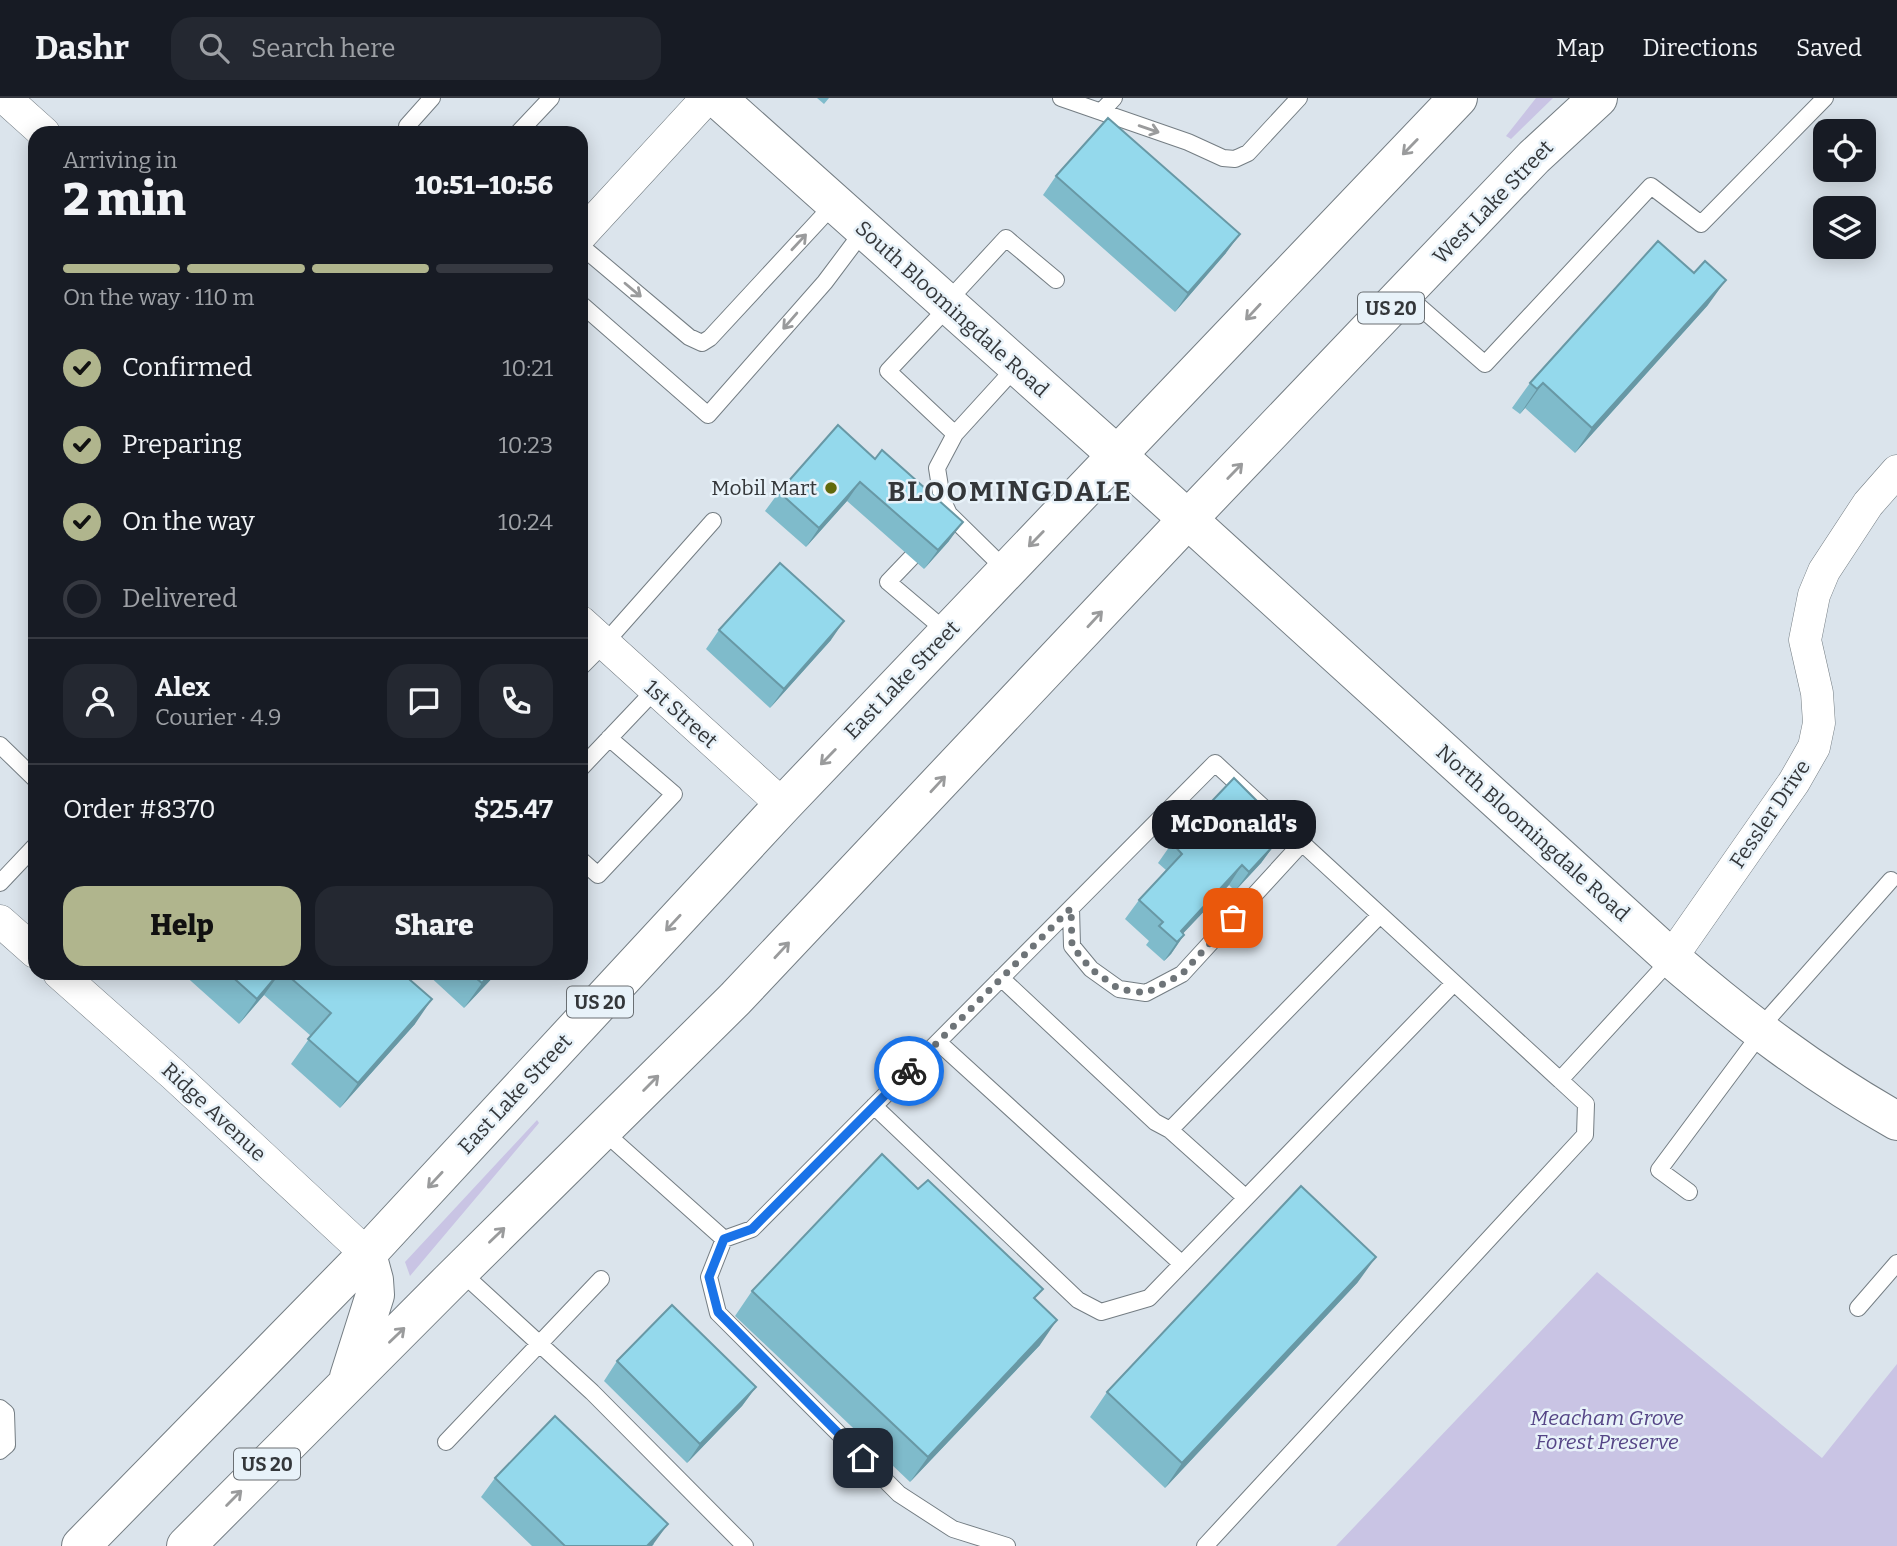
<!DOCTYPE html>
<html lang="en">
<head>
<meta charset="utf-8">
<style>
  :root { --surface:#171b24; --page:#242831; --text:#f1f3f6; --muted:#9ea1a6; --line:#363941; --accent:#b0b58d }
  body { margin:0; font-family:Bitter,serif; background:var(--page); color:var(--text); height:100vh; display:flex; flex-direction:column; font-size:26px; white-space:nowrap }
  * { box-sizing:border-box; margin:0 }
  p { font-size:23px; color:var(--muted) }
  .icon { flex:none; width:38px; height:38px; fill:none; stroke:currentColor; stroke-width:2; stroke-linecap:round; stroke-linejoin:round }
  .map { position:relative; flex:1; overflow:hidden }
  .sheet { position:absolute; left:28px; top:28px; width:560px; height:854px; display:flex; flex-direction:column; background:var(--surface); border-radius:21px; box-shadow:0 4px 18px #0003 }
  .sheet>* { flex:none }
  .tools { position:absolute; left:1813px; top:21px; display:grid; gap:14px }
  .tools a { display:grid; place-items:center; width:63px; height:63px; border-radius:14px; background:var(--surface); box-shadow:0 4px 18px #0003; font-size:35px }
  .pin { position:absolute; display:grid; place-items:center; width:60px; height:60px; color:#fff; margin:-30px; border-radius:14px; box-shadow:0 4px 10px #0006 }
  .courier { position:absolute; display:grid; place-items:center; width:70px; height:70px; margin:-35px; border:5px solid #1a73e8; border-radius:50%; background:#fff; color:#222; box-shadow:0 2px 9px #0007 }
  .bubble { position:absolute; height:49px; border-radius:21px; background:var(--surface); box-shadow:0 4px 18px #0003; font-size:23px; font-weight:800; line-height:49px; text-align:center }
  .head em { font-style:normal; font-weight:800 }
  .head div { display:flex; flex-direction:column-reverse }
  .head { display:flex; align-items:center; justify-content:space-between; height:119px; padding:0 35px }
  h1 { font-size:46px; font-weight:800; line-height:52px }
  .bar { display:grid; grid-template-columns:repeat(4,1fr); gap:10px 7px; align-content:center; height:84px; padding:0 35px }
  .bar i { height:9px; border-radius:5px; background:var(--line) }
  .bar .selected { background:var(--accent) }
  .bar p { grid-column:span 4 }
  .line { display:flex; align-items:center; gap:18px; padding:0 35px; border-top:2px solid var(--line) }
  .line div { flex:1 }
  .round { display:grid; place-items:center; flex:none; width:74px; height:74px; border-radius:21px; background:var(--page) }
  ol { padding:0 35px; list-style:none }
  li { display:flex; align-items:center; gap:21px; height:77px }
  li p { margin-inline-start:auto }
  li .icon { padding:7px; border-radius:50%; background:var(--accent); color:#111; stroke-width:4 }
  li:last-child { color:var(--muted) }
  li i { width:38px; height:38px; border:4px solid var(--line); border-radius:50% }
  .primary-button { display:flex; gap:14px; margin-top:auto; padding:14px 35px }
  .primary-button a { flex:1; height:80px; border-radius:21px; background:var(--accent); color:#111; font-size:28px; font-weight:800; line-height:80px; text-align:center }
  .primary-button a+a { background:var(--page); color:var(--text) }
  header { display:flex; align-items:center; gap:42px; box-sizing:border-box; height:98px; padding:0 35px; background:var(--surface); border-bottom:2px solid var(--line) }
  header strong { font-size:33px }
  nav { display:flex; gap:38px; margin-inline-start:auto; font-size:24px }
  .search { width:490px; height:63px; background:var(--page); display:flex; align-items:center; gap:18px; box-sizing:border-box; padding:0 24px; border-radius:21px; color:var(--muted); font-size:26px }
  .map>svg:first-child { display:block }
</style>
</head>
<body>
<header>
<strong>Dashr</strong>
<div class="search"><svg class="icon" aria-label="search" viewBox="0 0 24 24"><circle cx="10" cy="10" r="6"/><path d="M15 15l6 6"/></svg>Search here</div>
<nav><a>Map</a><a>Directions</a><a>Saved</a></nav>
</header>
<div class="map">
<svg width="1897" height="1448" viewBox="0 0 1897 1448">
  <rect width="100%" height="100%" fill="#dbe4ec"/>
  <!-- green -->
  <path fill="#c9c4e4" d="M1536,0H1553L1511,41L1506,38Z
    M537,1022L539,1025L410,1178L405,1164Z
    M1597,1174L1822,1360L1897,1266V1448H1336Z"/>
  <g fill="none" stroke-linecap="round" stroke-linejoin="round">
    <!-- service casing -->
    <g stroke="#747d83" stroke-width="18">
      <path id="service" d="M1061,0L1188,44L1223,60L1235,61L1248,55L1299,0
        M1101,14L1114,0
        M414,35L407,28L432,0
        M518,35L551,0
        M581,148L689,239L702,245L710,240L834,106
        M1405,196L1485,266L1651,88L1701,126L1825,0
        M946,205L1006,140L1056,182
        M581,206L708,317L825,184L864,132
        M949,208L888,273L955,336L1017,268
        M955,336L937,370L942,401L949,416L1006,472
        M911,460L888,484L947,534
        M581,569L604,546L713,423
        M0,647L35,681
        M581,670L655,592
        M581,762L598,777L674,696L609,640
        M0,785L35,748
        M1071,810L1072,848L1091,871L1119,891L1146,895L1182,876L1302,745
        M1001,880L1155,1024L1170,1032L1380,817
        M1758,932L1891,782
        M938,944L1182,1166
        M874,1008L1078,1202L1101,1214L1149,1200L1454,885
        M1170,1032L1246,1100
        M603,1033L724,1141L752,1131L1215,665L1560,982L1671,861
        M1689,1094L1659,1072L1761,935
        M724,1141L709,1179L718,1215L899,1396L953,1431L1007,1448
        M460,1173L592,1294L745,1448
        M1858,1210L1897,1165
        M0,1310L6,1315L7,1347L0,1353
        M446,1344L601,1181
        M1205,1448L1585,1037L1586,1006L1560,982"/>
    </g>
    <!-- minor casing -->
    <g stroke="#747d83" stroke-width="33">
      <path id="minor" d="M5,0L44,35
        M581,137L707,0
        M581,524L783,707
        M0,823L35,854
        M1671,860L1794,684L1814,649L1819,625L1817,595L1805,542L1814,497L1824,473L1868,406L1897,373
        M59,875L174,977L367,1156"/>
    </g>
    <!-- secondary casing -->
    <g stroke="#747d83" stroke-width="40">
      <path id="secondary" d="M717,0L1118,358L1671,860C1743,922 1815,977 1897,1023"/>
    </g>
    <!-- primary casing -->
    <g stroke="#747d83" stroke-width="40">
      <path id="primary" d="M349,1279L375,1197L374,1182L367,1156
        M81,1448L367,1156L783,707L1458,0
        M186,1448L448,1185L735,901L1187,422L1534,59L1598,0"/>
    </g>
    <!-- service -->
    <use href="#service" stroke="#fff" stroke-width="16"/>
    <!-- minor -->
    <use href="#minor" stroke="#fff" stroke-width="32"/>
    <!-- secondary -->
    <use href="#secondary" stroke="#fff" stroke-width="38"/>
    <!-- primary -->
    <use href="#primary" stroke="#fff" stroke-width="38"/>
  </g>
  <!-- wall -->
  <path fill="#7fbbcb" d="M817,0H829L824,6Z
    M1056,78L1226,155L1175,214L1043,97Z
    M1708,207L1575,355L1525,310L1520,316L1512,310L1530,285Z
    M838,327L949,443L924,471L847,403L806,449L765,413L779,394Z
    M719,532L831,542L770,610L706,551Z
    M1277,723L1266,738L1275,746L1261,765L1235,793L1229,787L1183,835L1184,837L1171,856L1164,863L1146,847L1149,843L1125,821L1139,802L1166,772L1158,765L1172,745Z
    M182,875H402L415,926L340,1010L291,966L311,938L264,897L239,926Z
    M426,875H497L464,910Z
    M1358,1184L1165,1390L1090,1319L1107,1294Z
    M752,1193L1035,1202L1040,1247L910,1384L735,1218Z
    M617,1263L756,1289L742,1308L687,1365L604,1283Z
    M495,1380L654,1446L652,1448H532L481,1399Z"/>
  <!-- shaded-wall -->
  <path fill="#6898a5" d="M1240,136L1226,155L1175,214L1188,195Z
    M1726,182L1708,207L1575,355L1592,330Z
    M1543,285L1525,310L1520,316L1537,291Z
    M860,384L847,403L806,449L819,430Z
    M963,424L949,443L924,471L938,452Z
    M844,523L831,542L770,610L784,591Z
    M1275,746L1261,765L1235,793L1249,774Z
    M1242,767L1229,787L1176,843L1181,833Z
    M1184,837L1171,856L1164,863L1177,844Z
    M280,875L264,897L239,926L257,901Z
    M491,875H497L464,910L482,885Z
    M432,901L415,926L340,1010L358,985Z
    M1376,1159L1358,1184L1165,1390L1182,1365Z
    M1057,1222L1040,1247L910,1384L928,1359Z
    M756,1289L742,1308L687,1365L700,1346Z
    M668,1426L652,1448H647Z"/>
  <!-- building -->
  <path fill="#94d9ec" stroke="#6898a5" stroke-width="2" d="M1108,20L1240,136L1188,195L1056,78Z
    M1658,143L1694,175L1705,163L1726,182L1592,330L1543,285L1537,291L1530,285Z
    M838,327L875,361L882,352L963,424L938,452L860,384L819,430L779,394Z
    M780,465L844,523L784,591L719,532Z
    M1234,680L1277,723L1264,737L1275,746L1249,774L1242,767L1181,833L1184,837L1177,844L1159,828L1163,824L1139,802L1182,756L1172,745Z
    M228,875H279L257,901Z
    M285,875H402L432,901L358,985L308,941L331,915Z
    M470,875H491L482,885Z
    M882,1056L918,1091L928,1082L1043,1191L1034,1200L1057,1222L928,1359L752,1193Z
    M1301,1088L1376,1159L1182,1365L1107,1294Z
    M672,1207L756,1289L700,1346L617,1263Z
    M555,1318L668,1426L647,1448H565L495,1380Z"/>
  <!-- one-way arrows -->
  <defs><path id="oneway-shaft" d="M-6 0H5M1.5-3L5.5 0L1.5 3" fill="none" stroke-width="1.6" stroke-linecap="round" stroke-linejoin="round" transform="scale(1.75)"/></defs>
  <g stroke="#9a9b9c">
    <use href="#oneway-shaft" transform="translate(1149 31) rotate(19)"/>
    <use href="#oneway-shaft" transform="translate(1410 49) rotate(134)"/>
    <use href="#oneway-shaft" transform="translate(799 144) rotate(-47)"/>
    <use href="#oneway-shaft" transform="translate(633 192) rotate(40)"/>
    <use href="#oneway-shaft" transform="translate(1253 214) rotate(133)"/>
    <use href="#oneway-shaft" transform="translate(790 223) rotate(131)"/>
    <use href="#oneway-shaft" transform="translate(1235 373) rotate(-46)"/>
    <use href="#oneway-shaft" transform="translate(1036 441) rotate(134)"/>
    <use href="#oneway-shaft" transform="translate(1095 521) rotate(-47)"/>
    <use href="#oneway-shaft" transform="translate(828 659) rotate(134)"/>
    <use href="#oneway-shaft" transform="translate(938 686) rotate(-47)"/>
    <use href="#oneway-shaft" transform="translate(673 825) rotate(133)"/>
    <use href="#oneway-shaft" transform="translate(782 852) rotate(-47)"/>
    <use href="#oneway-shaft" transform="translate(651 985) rotate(-45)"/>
    <use href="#oneway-shaft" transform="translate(435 1082) rotate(133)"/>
    <use href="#oneway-shaft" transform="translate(497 1137) rotate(-44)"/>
    <use href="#oneway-shaft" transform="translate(397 1237) rotate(-44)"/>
    <use href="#oneway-shaft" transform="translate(234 1400) rotate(-45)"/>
  </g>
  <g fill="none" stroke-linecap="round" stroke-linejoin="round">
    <!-- done -->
    <path stroke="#6e7478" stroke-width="7" stroke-dasharray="0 12.6" d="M909,973L1071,810L1072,848L1091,871L1119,891L1146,895L1182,876L1233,820"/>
    <!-- route -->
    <path stroke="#1a73e8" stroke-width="9" d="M863,1360L718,1214L709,1179L724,1141L752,1131L909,973"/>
  </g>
  <!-- markers -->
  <circle fill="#61690c" stroke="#e8f2f9" stroke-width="2.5" cx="831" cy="390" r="7"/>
  <g text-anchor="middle" stroke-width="5" stroke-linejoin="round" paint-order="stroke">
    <!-- shield labels -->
    <g fill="#e8f2f9" stroke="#6a6f73" stroke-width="2">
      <rect x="1358" y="194.5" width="66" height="31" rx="5"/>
      <rect x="567" y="888.5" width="66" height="31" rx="5"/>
      <rect x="234" y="1350.5" width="66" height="31" rx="5"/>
    </g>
    <g font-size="19" font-weight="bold" fill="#34373a">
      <text x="1391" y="217">US 20</text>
      <text x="600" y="911">US 20</text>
      <text x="267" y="1373">US 20</text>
    </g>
    <!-- street labels -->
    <g font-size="21" fill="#34373a" stroke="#e8f2f9">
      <text transform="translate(1493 104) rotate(-46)" y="7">West Lake Street</text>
      <text transform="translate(952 211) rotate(42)" y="7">South Bloomingdale Road</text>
      <text transform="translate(902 582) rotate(-46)" y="7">East Lake Street</text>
      <text transform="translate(681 616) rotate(42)" y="7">1st Street</text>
      <text transform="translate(1770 716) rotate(-56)" y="7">Fessler Drive</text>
      <text transform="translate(1533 735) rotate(42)" y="7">North Bloomingdale Road</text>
      <text transform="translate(515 996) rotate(-47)" y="7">East Lake Street</text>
      <text transform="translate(214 1014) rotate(43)" y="7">Ridge Avenue</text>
    </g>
    <!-- poi labels -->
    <g font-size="21" fill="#34373a" stroke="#e8f2f9" text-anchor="end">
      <text x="817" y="397">Mobil Mart</text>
    </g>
    <!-- park labels -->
    <g font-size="21" font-style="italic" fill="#554586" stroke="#e8f2f9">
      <text x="1607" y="1327">Meacham Grove<tspan x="1607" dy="24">Forest Preserve</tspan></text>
    </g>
    <!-- district labels -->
    <g font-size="28" font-weight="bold" letter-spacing="2" fill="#34373a" stroke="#e8f2f9">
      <text x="1010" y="403">BLOOMINGDALE</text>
    </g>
  </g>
</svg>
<div class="tools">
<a><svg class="icon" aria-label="locate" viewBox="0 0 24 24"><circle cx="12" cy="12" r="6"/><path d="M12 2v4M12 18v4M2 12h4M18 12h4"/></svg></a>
<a><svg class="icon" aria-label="layers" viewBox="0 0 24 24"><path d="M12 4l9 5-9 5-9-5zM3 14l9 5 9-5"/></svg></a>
</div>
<div class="pin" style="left:1233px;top:820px;background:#ea580c"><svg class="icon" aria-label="bag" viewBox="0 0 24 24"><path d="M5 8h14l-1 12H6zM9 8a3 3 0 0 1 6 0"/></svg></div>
<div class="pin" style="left:863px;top:1360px;background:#1f2937"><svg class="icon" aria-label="home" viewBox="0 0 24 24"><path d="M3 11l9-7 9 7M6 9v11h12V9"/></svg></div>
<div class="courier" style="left:909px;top:973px"><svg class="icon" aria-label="bike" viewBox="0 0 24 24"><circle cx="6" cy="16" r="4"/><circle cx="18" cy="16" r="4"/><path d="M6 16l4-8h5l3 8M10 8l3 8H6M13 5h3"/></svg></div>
<div class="bubble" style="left:1152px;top:702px;width:164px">McDonald's</div>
<section class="sheet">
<div class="head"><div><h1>2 min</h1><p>Arriving in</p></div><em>10:51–10:56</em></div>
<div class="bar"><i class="selected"></i><i class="selected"></i><i class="selected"></i><i></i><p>On the way · 110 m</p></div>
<ol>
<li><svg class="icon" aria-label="check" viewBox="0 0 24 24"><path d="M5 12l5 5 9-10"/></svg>Confirmed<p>10:21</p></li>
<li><svg class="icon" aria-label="check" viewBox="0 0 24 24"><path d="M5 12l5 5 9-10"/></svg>Preparing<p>10:23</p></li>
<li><svg class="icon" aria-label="check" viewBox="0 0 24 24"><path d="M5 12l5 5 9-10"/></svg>On the way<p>10:24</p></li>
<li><i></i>Delivered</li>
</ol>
<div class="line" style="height:126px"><a class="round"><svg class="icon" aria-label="person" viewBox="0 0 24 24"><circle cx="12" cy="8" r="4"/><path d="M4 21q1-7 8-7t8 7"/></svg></a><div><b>Alex</b><p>Courier · 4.9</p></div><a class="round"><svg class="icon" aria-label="chat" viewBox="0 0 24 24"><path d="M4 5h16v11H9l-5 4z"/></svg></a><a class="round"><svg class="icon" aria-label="phone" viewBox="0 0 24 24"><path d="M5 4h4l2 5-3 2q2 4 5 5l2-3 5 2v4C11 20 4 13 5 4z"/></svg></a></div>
<div class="line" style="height:91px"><div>Order #8370</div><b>$25.47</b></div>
<div class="primary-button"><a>Help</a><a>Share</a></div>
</section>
</div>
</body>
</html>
